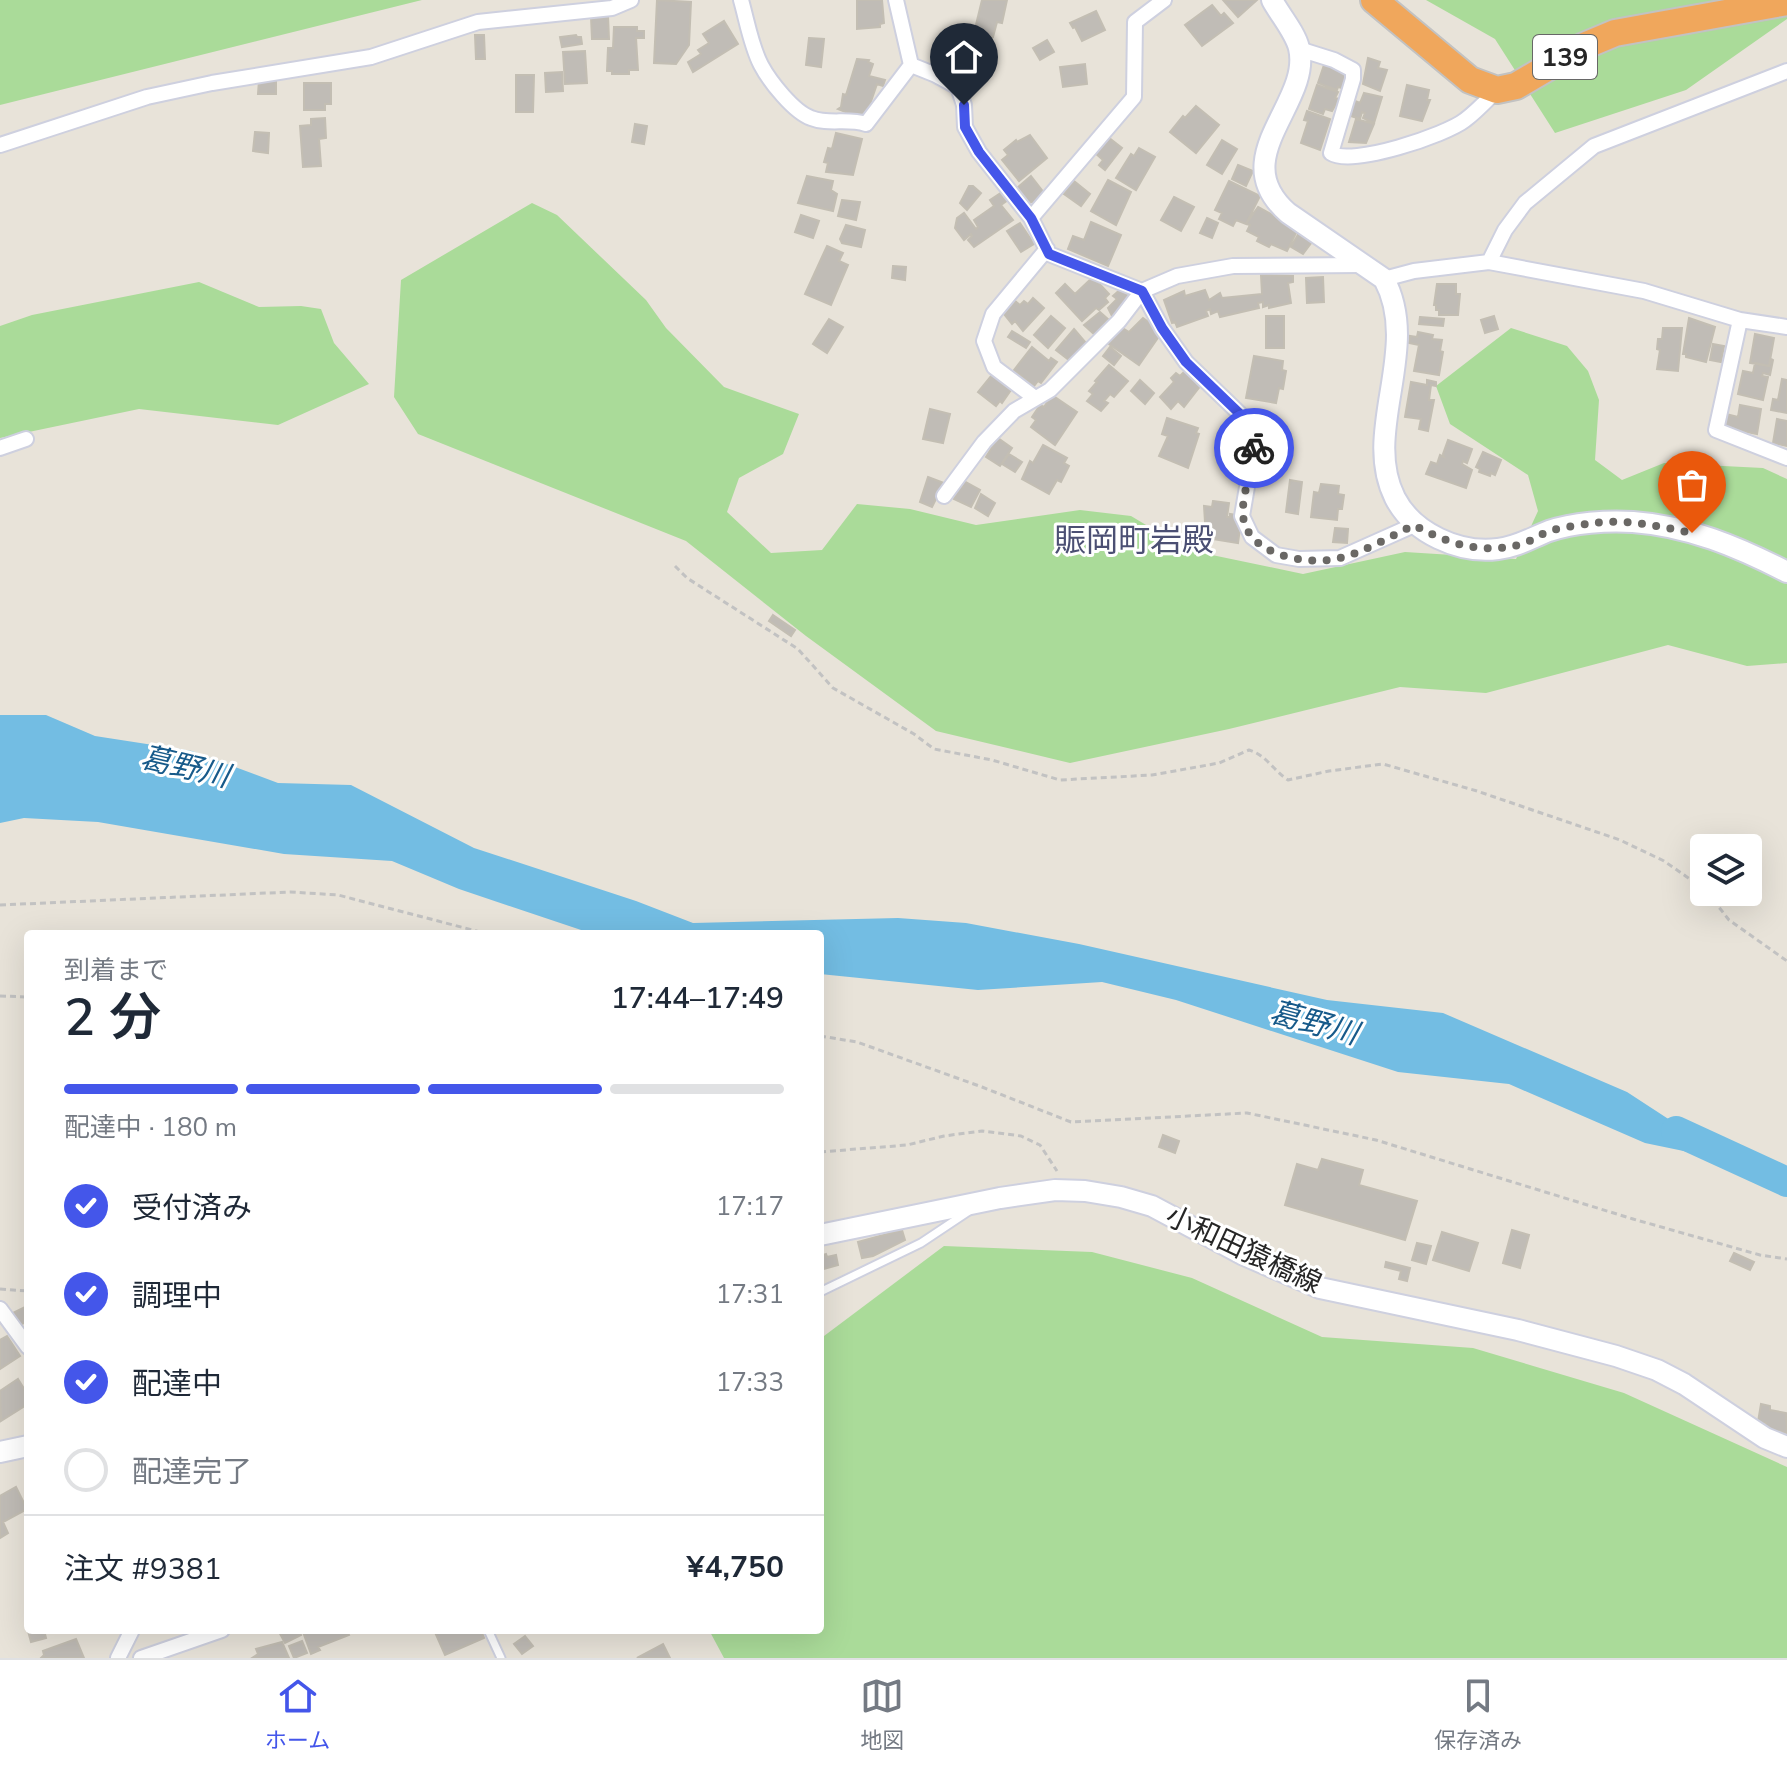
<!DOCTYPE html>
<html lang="ja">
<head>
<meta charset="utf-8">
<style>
  :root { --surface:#fff; --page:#f6f6f7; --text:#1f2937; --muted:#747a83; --line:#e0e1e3; --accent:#4456ea }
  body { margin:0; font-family:"Nunito Sans","Noto Sans JP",sans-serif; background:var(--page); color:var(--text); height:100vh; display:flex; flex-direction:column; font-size:30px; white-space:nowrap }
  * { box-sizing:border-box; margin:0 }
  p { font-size:26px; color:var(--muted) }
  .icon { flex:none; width:44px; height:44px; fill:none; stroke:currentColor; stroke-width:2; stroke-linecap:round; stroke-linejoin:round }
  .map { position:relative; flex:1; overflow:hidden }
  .drawer { position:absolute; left:24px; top:930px; width:800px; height:704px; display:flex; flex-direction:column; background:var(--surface); border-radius:8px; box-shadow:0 8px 32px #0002 }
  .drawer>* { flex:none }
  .tools { position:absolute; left:1690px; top:834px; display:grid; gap:16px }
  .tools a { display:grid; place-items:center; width:72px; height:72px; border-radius:8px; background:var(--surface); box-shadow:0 8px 32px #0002; font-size:40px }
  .pin { position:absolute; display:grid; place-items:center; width:68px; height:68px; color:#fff; margin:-82px -34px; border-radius:50% 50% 50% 0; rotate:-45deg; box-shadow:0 0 8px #0007 }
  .pin .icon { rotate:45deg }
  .courier { position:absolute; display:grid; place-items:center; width:80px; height:80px; margin:-40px; border:6px solid #4456ea; border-radius:50%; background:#fff; color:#222; box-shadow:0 2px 10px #0007 }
  .summary em { font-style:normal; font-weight:600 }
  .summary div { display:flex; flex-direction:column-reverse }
  .summary { display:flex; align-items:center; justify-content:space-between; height:136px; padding:0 40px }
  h1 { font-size:52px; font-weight:600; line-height:60px }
  .bar { display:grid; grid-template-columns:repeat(4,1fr); gap:12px 8px; align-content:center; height:96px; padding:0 40px }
  .bar i { height:10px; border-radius:6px; background:var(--line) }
  .bar .current { background:var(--accent) }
  .bar p { grid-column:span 4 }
  .line { display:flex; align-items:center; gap:20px; padding:0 40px; border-top:2px solid var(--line) }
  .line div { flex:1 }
  ol { padding:0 40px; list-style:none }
  li { display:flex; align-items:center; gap:24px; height:88px }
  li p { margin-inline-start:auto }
  li .icon { padding:8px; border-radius:50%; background:var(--accent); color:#fff; stroke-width:4 }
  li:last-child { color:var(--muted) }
  li i { width:44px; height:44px; border:4px solid var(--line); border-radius:50% }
  .tabs { display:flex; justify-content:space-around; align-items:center; height:112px; border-top:2px solid var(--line); background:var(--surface); font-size:22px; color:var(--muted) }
  .tabs a { display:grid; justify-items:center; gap:4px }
  .tabs .current { color:var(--accent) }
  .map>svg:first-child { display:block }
</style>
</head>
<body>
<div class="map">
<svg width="1787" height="1658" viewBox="0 0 1787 1658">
  <rect width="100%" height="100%" fill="#e8e3d9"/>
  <!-- green -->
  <path fill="#aadb99" d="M0,0H422L0,105Z
    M1426,0H1787V19L1686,90L1555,133L1495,39Z
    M532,203L557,215L646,300L666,328L724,387L799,414L783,454L739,478L727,512L771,553L822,550L857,504L910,509L976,525L1080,510L1131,516L1188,550L1303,574L1405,552L1516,559L1538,511L1528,475L1450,424L1436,386L1511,328L1567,346L1588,371L1599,400L1595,460L1622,480L1664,463L1763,468L1787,479V663L1747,666L1668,645L1486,693L1400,687L1229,729L1070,763L936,731L806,636L686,541L418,434L394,397L401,280Z
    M199,282L259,307L301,306L321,309L334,343L369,384L278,425L139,409L0,438V326L32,315Z
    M944,1246L1092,1252L1192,1278L1322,1337L1473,1348L1624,1393L1787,1467V1658H724L709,1630H820V1339Z"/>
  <!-- water -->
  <path fill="#73bde3" d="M0,715H46L95,736L192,751L278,783L351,785L474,848L636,901L693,923L898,918L966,923L1079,944L1327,1000L1443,1013L1627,1092L1673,1122L1711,1138L1715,1146L1703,1155L1645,1143L1509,1084L1398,1072L1176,1000L1102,982L978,990L820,974V934H593L459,889L392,861L284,854L98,822L24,818L0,823Z"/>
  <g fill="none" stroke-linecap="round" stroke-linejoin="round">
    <!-- river -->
    <path stroke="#73bde3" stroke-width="30" d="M1676,1131L1787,1182"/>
  </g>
  <!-- building -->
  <path fill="#c0bcb6" stroke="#c3beb3" stroke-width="2" d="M657,0L691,2L689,45L676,64L654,63Z
    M857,0H882L884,23L880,24V27L857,29Z
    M982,0H1007L1002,23L997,22L993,37L988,36L987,40L973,37Z
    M1223,0H1257L1238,17Z
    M1212,5L1221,16L1224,13L1233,23L1202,46L1185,25Z
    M1096,11L1105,30L1082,41L1075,27L1073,28L1070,23Z
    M608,16L609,39H592L591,17Z
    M724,21L738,44L693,72L688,62L701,54L698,50L709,43L703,34Z
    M614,27H637V31H644V38H636L638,70H629V74H612V71H607L608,48H613Z
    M475,35H484L485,59H476Z
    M576,35L577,37H581L582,44L562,47L560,37Z
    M809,38L824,39L821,67L806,65Z
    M1047,40L1054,52L1040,60L1033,48Z
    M585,51L587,83L565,84L563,52Z
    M1368,58L1380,62L1378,68L1387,70L1380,91L1363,84Z
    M857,59L869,60L868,62L873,64L869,76L885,80L883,86L877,84L866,116L859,114L858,117L838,109L841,107L843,94L846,95Z
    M1325,62L1347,74L1342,88L1338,87L1337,90L1318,83Z
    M1085,64L1087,84L1063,87L1060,67Z
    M562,72L563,91L546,92L545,73Z
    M516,75H534L533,112H516Z
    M259,80H276V94H258Z
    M304,83H331V104H325V110H304Z
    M1317,85L1338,92L1335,98L1339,99L1332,111L1325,109L1323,114L1309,109Z
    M1407,85L1429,90L1427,100H1430L1422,121L1400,116Z
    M1364,93L1382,97L1374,123L1363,118L1365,113L1362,112L1360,119L1348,115L1353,100L1360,103Z
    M1196,106L1219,125L1196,153L1170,132L1183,116L1185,118Z
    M1307,111L1330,119L1320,150L1301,143L1308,121L1304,120Z
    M325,118L326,138L319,139L321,166L303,167L300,126L311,125V119Z
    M1356,119L1374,124L1366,143L1349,142Z
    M635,124L647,126L644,144L632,142Z
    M255,132L269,133L268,153L253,151Z
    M836,133L862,139L853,175L826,172L828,163L824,162L828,148L832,149Z
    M1030,135L1047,158L1019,181L1002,160L1008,155L1004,150L1016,140L1017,142Z
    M1108,137L1122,148L1105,170L1099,165L1103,160L1095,153Z
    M1222,140L1237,149L1222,174L1207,165Z
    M1139,148L1155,157L1136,190L1116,178L1131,154L1134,156Z
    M1238,165L1253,171L1246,186L1232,179Z
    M807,176L833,181L831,190L837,194L833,211L798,203Z
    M1031,176L1045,194L1035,202H1028L1017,188Z
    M1108,180L1131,192L1116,225L1091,211Z
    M1074,181L1090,194L1081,206L1064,194Z
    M1229,181L1260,196L1246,224L1236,220L1233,226L1219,219L1222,213L1215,210Z
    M969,186H973L981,193L967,210L960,203Z
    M1002,192L1008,200L1001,205L1013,220L974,247L968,240L972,236L971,234L964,240L955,228L957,218L964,213L976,229L978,227L974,220L994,206L990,200Z
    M1174,197L1194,207L1181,231L1161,220Z
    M842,200L860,202L856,220L838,216Z
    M1258,207L1298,229L1287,251L1271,244L1269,247L1257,241L1259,237L1247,231L1250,225L1246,224Z
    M801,215L819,221L813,238L795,232Z
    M1207,218L1218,223L1212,238L1200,233Z
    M1091,222L1121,235L1108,266L1068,249L1073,236L1084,240Z
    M1020,223L1034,244L1021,252L1007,231Z
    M846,225L865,230L861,247L842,243L840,239Z
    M1300,231L1315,238L1303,254L1291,247Z
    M827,246L843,253L839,261L848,265L831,305L805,294Z
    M893,266L906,267L905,280L892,278Z
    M1261,275L1293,276V282L1288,283L1291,303L1269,308V305L1263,307V302L1258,303L1259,308L1220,317L1218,311L1211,314L1210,309L1206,311L1208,316L1177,327L1175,322L1172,323L1164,300L1184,291L1185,296L1205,290L1209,300L1220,293L1222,298L1262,294Z
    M1093,277L1109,294L1105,298L1108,302L1099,310L1096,308L1082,321L1056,293L1065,284L1075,294Z
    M1323,277L1324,302L1307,303L1306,278Z
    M1437,284H1456V294H1460L1458,315H1439V310H1436V305H1434Z
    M1122,288L1134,292L1112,316L1108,308L1117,299L1113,296Z
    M1033,298L1044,308L1023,331L1015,321L1012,324L1004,314L1015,301L1020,305L1024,301L1028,304Z
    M1100,312L1108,319L1095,335L1084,325Z
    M1051,316L1065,328L1048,348L1034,335Z
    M1266,316H1284V348H1266Z
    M1494,316L1498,329L1485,333L1481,320Z
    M1420,317L1444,319L1443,326L1419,324Z
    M1143,318L1162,332L1139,365L1109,344L1121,327L1129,332Z
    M1689,318L1715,327L1706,362L1686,357V354H1683Z
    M829,319L843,327L827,353L813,344Z
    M1663,328H1682L1678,371L1657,369L1660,350L1657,349L1658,339H1662Z
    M1074,329L1086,343L1070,361L1056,350Z
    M1012,331L1030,342L1026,348L1008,337Z
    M1418,332L1433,335L1432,339L1442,340L1440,351L1443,352L1439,375L1414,371L1419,345L1409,343L1410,336L1417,337Z
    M1755,334L1774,338L1769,366L1750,363Z
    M1713,344L1724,346L1721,362L1710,360Z
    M1032,347L1049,361L1051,358L1057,362L1041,383L1038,381L1034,386L1014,370Z
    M1110,347L1121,356L1114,365L1103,356Z
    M1254,356L1283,361L1282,370L1286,371L1283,389L1279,388L1276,403L1246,398Z
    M1771,359L1773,360L1770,375L1763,373L1762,376L1768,377L1763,400L1738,394L1743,371L1753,373L1755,363L1769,366Z
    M1109,365L1128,381L1114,397L1110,394L1104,401L1108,403L1101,411L1087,401L1093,394L1089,391L1097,382L1095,381Z
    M1186,370L1201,385L1184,407L1178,401L1171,409L1160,397L1174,382L1171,378L1176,373L1180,376Z
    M992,375L1011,390L1002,403L1000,401L996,406L978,392Z
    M1782,379L1787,380V413L1771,410L1773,399L1778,400Z
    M1140,380L1154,393L1145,404L1131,391Z
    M1427,380L1436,382V386L1431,385L1429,400H1434L1428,431L1419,429L1421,419L1405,417L1411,382L1427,385Z
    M1052,395L1077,412L1055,445L1031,427L1036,420L1032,417L1040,405L1044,407Z
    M1740,405L1761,409L1757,434L1723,427L1726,414L1738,417Z
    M930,409L950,414L943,443L923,439Z
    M1167,418L1198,428L1196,433L1199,434L1188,468L1159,456L1168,436L1162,434Z
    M1777,419L1787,421V446L1773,443Z
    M998,438L1012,448L1000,466L986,457Z
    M1448,440L1472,449L1467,463L1463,461L1462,464L1472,470L1466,488L1426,474L1431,462L1437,464L1440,455L1444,457L1443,454Z
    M1043,445L1067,458L1064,463L1069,466L1061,482L1057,480L1049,494L1022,479L1030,461L1033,463Z
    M1483,452L1501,460L1495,475L1491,473L1490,476L1479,472L1480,469L1476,467Z
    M1009,454L1022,462L1015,472L1002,464Z
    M928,477L944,483L932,507L920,502Z
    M1290,480L1302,482L1298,514L1286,512Z
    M964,481L980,490L971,507L954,499L960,486L964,487L962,486Z
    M1321,484L1339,486L1338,494L1344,495L1342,509H1338L1337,520L1311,517L1314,492L1319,493Z
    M981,494L995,503L988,516L975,508Z
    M1213,501L1229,503L1227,517H1230V514L1237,515L1236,521H1241L1238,543L1206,538L1204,506L1212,507Z
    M1335,528L1348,529L1347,543L1333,542Z
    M773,615L795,630L791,636L769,621Z
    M1163,1135L1179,1141L1175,1153L1159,1147Z
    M1322,1159L1363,1170L1359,1185L1417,1201L1405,1240L1285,1205L1297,1164L1318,1170Z
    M902,1230L905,1240L873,1256L862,1258L858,1242Z
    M1512,1230L1529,1235L1520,1268L1503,1263Z
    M1442,1232L1478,1243L1469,1271L1433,1260Z
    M1417,1243L1431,1246L1426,1264L1412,1260Z
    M1734,1253L1754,1262L1750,1270L1730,1261Z
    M826,1254L827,1257L836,1255L838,1265L820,1270V1275V1256Z
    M1386,1262L1410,1268L1407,1281L1399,1279L1401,1271L1385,1267Z
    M27,1306L28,1321L20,1325L13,1313Z
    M7,1336L20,1356L0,1369V1340Z
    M18,1379L28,1395V1404L1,1421L0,1391Z
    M1761,1404L1770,1406V1410L1786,1413L1787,1433L1765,1429L1766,1423L1758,1422Z
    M16,1487L27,1509L3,1522L8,1533L0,1538V1496Z
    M44,1630L46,1638L31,1642L28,1631Z
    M278,1630H299L301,1635L285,1643Z
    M347,1630L349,1635L318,1647L320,1650L311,1654L303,1632Z
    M434,1630H481L484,1638L445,1655Z
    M525,1636L533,1646L522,1654L514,1644Z
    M76,1639L84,1658H41L44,1655L43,1651Z
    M302,1641L307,1653L294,1658L289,1646Z
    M282,1642L289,1658H252L258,1654L256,1649Z
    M663,1644L670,1658H637Z"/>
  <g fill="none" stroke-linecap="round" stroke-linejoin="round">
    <!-- lane casing -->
    <g stroke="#ced0df" stroke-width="11">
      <path id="lane" d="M820,1292L921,1243L969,1211
        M488,1630L501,1658"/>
    </g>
    <!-- street casing -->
    <g stroke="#ced0df" stroke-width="18">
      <path id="street" d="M741,0C747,21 751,46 761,65C770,82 794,112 811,118C828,125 848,118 866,124L911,65
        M896,0L911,65
        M1299,49L1334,60L1353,70V79L1331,153C1351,167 1446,135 1465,120C1477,111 1487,100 1497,90
        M911,65L936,75L958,87L964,105L965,127L979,152L1031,218L1049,254L1142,291L1162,328L1186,362L1239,413L1255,440L1242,516L1252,537L1276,555L1299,559L1340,558L1414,525
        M0,145L147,97L212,83L371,57L478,22L612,8L631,0
        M1031,218L1134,97L1135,22L1164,0
        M1489,262L1505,230L1525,203L1594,146L1787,71
        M1384,279L1414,271L1489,262L1644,291L1740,320L1787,327
        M1740,320L1716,430L1787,458
        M1035,398L994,367L984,341L993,314L1047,249
        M0,448L26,439
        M944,496L984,442L1014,411L1050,390L1119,321L1142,291L1177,276L1233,266L1362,265
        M0,1309L28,1347
        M118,1658L132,1630
        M141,1658L222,1630"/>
    </g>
    <!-- secondary casing -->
    <g stroke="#ced0df" stroke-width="24">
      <path id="secondary" d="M1272,0C1280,15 1295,32 1299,48C1312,104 1224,157 1288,213L1384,279C1422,349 1361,431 1395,498C1413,533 1459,554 1498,549C1517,547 1531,538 1549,531C1573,523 1607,520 1633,522C1689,526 1738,547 1787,572
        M820,1235L1000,1198L1055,1190L1085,1191L1121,1197L1152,1206L1242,1254L1320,1288L1518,1330L1616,1356L1657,1370L1684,1384L1765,1438L1787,1447
        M0,1452L28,1446"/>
    </g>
    <!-- highway casing -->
    <g stroke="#c2c2c2" stroke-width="30">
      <path id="highway" d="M1374,0L1470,80L1497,90L1516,86L1584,46L1615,33L1787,2"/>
    </g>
    <!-- path -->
    <path stroke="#c2c2c2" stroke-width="3" stroke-dasharray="6 4" stroke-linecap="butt" d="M675,566L687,578L798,649L833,688L914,734L934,749L992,760L1060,780L1152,775L1219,763L1249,750C1266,755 1273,770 1288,780L1329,771L1383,764L1477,791L1620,840L1664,861L1704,889
      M1707,892L1729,920L1787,961
      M0,905L290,892L338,895L488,934
      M0,996L28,997
      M820,1036L857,1042L982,1087L1071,1122L1247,1113L1376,1140L1633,1219L1760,1255L1787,1259
      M820,1152L907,1145L944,1136L982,1131L1021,1136L1040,1145L1057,1171
      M0,1289L28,1291"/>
    <!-- lane -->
    <use href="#lane" stroke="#fff" stroke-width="7"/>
    <!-- street -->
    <use href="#street" stroke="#fff" stroke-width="14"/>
    <!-- secondary -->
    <use href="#secondary" stroke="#fff" stroke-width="20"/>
    <!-- highway -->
    <use href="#highway" stroke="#f0a75c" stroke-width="26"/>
  </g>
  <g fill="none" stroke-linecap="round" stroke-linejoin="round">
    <!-- done -->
    <path stroke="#6a6865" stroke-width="8" stroke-dasharray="0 14.4" d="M1254,448C1252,463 1241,503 1243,515C1246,556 1309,566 1340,558C1362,553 1393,535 1414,525C1448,544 1483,555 1522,544C1532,541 1540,534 1550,531C1563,527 1579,525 1593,523C1627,519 1659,526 1692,533"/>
    <!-- route -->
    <path stroke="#4456ea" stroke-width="10" d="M964,105L965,127L979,152L1031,218L1049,254L1142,291L1162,328L1186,362L1239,413L1255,440L1254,448"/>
  </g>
  <g text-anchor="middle" stroke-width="6" stroke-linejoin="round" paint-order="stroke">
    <!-- shield labels -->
    <rect fill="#fff" stroke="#676767" stroke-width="2" x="1533" y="35" width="64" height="44" rx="6"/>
    <g font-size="26" font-weight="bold" fill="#262626">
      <text x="1565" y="66">139</text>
    </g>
    <!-- street labels -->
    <g font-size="28" fill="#262626" stroke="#fff">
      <text transform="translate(1244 1249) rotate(25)" y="10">小和田猿橋線</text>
    </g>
    <!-- water labels -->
    <g font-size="30" font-style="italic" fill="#175a8a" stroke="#fff">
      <text transform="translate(185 767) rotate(13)" y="10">葛野川</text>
      <text transform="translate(1314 1023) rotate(15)" y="10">葛野川</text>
    </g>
    <!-- quarter labels -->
    <g font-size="32" fill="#4b4f73" stroke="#fff">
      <text x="1134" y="551">賑岡町岩殿</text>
    </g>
  </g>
</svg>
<div class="tools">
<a><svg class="icon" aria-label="layers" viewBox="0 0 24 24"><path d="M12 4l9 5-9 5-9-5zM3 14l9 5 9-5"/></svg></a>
</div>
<div class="pin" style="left:1692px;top:533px;background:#ea580c"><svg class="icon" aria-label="bag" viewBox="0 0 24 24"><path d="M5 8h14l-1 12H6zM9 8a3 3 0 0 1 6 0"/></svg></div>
<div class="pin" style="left:964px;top:105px;background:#1f2937"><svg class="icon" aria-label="home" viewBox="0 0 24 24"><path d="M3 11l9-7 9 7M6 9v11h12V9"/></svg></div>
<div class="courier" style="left:1254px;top:448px"><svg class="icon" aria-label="bike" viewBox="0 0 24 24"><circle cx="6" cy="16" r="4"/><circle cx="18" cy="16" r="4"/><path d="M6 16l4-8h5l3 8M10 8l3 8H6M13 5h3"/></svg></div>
<section class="drawer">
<div class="summary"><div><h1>2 分</h1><p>到着まで</p></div><em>17:44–17:49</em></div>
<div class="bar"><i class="current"></i><i class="current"></i><i class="current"></i><i></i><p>配達中 · 180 m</p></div>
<ol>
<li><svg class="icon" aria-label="check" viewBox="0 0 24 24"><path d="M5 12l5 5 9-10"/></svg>受付済み<p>17:17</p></li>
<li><svg class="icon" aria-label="check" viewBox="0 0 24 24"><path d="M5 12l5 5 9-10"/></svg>調理中<p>17:31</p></li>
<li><svg class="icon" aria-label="check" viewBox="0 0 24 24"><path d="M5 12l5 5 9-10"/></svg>配達中<p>17:33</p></li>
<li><i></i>配達完了</li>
</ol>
<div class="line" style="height:104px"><div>注文 #9381</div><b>¥4,750</b></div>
</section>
</div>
<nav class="tabs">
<a class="current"><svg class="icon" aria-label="home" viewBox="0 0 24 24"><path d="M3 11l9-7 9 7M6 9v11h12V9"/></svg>ホーム</a>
<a><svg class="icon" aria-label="map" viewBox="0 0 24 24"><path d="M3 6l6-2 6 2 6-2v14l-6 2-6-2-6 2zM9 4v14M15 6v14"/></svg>地図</a>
<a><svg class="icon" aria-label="saved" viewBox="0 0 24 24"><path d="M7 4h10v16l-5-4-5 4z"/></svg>保存済み</a>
</nav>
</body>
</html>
